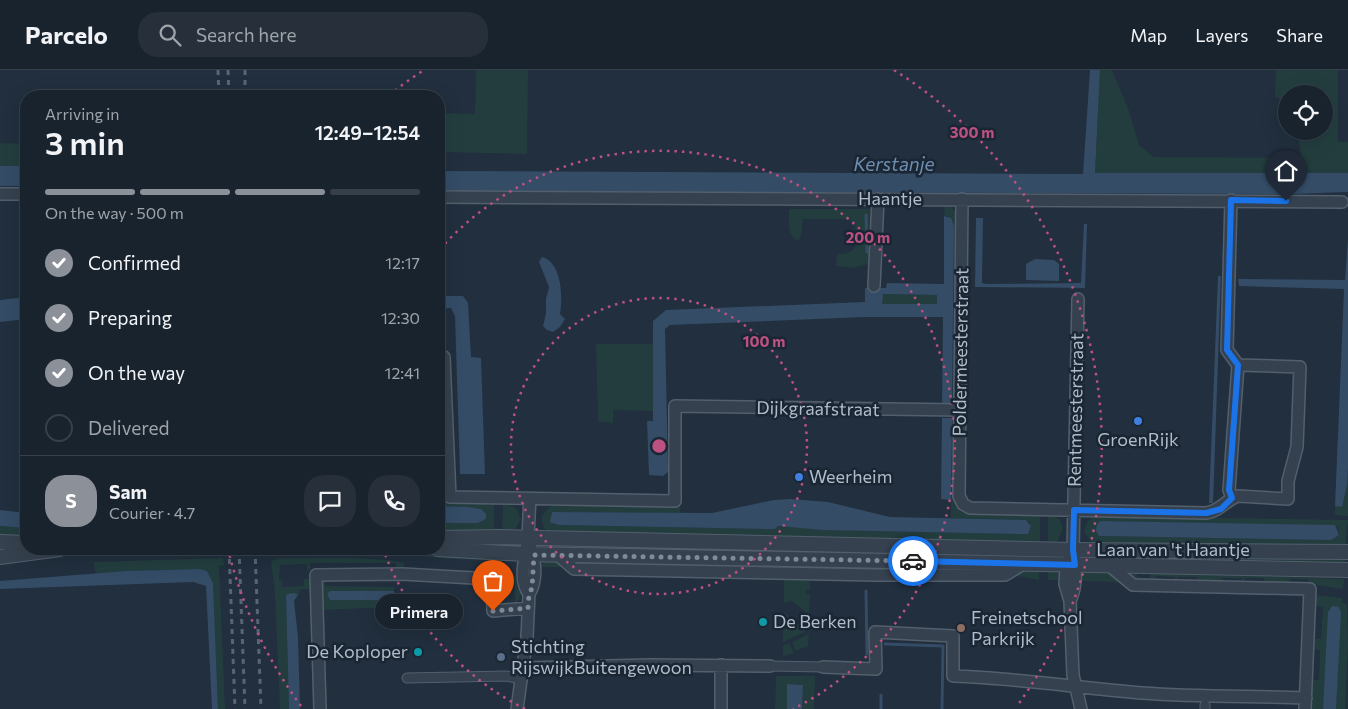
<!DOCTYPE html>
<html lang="en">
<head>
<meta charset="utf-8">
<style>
  :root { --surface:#19232e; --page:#262f3a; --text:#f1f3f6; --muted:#9fa4aa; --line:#37404a; --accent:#8c9099 }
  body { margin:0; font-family:Commissioner,sans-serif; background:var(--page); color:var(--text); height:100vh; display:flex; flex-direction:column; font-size:19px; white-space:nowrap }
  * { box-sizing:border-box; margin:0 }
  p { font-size:16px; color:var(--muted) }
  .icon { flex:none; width:28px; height:28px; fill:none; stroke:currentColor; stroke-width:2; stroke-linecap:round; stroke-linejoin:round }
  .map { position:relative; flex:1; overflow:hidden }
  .panel { position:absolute; left:20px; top:20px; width:425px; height:465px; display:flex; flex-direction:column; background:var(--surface); border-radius:20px; box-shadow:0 5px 20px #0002,0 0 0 1px var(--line) }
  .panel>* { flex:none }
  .buttons { position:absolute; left:1278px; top:15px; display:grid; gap:10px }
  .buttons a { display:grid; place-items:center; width:55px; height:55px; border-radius:50%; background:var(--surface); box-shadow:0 5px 20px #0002,0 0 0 1px var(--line); font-size:25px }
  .pin { position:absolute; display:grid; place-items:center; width:42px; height:42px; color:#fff; margin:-51px -21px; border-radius:50% 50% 50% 0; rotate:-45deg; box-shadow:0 0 5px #0007 }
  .pin .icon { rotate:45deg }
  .courier { position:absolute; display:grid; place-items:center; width:50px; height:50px; margin:-25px; border:4px solid #1a73e8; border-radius:50%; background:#fff; color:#222; box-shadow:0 1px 6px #0007 }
  .bubble { position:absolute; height:35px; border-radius:18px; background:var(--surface); box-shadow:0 5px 20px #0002,0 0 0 1px var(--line); font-size:16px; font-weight:600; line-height:35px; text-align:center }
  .headline em { font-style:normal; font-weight:600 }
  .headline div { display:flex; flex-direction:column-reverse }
  .headline { display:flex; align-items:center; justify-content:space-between; height:85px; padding:0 25px }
  h1 { font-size:32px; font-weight:600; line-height:38px }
  .bar { display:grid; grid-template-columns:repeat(4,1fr); gap:8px 5px; align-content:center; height:60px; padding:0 25px }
  .bar i { height:6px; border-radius:4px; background:var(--line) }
  .bar .selected { background:var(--accent) }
  .bar p { grid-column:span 4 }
  .line { display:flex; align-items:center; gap:12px; padding:0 25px; border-top:1px solid var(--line) }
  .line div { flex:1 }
  .round { display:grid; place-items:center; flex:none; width:52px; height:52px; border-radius:20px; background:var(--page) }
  ol { padding:0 25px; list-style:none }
  li { display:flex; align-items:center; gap:15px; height:55px }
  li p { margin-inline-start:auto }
  li .icon { padding:5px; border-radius:50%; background:var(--accent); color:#fff; stroke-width:4 }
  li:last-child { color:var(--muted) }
  li i { width:28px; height:28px; border:2px solid var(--line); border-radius:50% }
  header { display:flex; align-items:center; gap:30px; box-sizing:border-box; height:70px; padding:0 25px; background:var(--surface); border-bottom:1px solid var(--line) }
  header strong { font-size:24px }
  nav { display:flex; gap:28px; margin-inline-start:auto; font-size:18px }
  .search { width:350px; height:45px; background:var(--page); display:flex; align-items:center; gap:12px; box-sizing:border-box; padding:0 18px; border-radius:20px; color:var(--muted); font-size:19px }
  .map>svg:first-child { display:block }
</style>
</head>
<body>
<header>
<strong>Parcelo</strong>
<div class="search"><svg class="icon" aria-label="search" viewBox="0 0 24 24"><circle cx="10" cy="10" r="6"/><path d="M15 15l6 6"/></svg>Search here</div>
<nav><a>Map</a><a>Layers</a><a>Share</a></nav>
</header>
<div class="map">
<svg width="1348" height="639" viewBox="0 0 1348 639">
  <rect width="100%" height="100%" fill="#212f3e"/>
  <!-- green -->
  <path fill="#233d3f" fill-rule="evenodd" d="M476,0H528L527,84L439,82V43L475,44Z
    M1100,0H1112L1129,41L1139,75L1153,87L1301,88L1298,61H1324V24H1286V31L1275,27L1276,0H1338V72H1348V103H1095Z
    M0,73L26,74V96H0Z
    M945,135L952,137L958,146L957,437L963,442L1040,444V475L552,464C544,460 541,455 542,446L549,437L560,434L680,436V443L553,442L550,451L554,455L764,459H775L778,456L865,461L1028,464L1030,453L1026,450L951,448L954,156L948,146H944Z
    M789,139H870L869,194L852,198L836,196L837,184C859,185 859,171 854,153L847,149H803L801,166L798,171C786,165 789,150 789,139Z
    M883,224L938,225L937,234H881Z
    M596,274H653V341L613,340V353L598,351Z
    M1348,398V446L1335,445V436L1345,424Z
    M440,432L494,433V464H439V453H478L486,449L481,439L440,436Z
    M503,433L516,438L521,449L514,461L502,464Z
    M1048,444L1060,450L1063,458L1057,472L1048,475Z
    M1094,446L1348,450L1345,477L1093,474L1084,462L1087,452ZM1100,451L1328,456L1338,457L1339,465L1331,470L1100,466L1097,464Z
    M0,456L26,458V468H0Z
    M659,474L794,477L793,485L542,477L557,476L637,477Z
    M803,477L872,478V487L803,485Z
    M405,482L493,486V490L449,489L405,484Z
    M880,482L1060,486L933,485L911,487L880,485Z
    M1089,486L1345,487V492L1241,490L1204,493L1085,489Z
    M554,487L565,497H539L545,489Z
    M223,488L224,495L219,496L225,639H218L213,513L207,501L200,499L96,503L93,492Z
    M281,488C321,489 377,485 414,495L404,493L403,500H396V493H310V499L307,501V494L280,495L279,510L282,511V517L304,516V509H310V519H301L298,525L288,524L286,527L289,639H280L275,523L271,491Z
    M753,492L874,495L880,500L870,501V497H851V501L847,500V496L838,497V500H829V494H814L813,500L779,499V495L761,496V494H758V497H762L743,498Z
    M1039,498V510L1018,506L1014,503L1022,499Z
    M1048,498L1057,502L1062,510H1048Z
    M1102,499L1122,512L1079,511L1084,501Z
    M1121,499L1200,500L1237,505L1344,509L1343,519L1309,514L1308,509H1289V514L1264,513V508H1245L1244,513H1242V508H1223L1222,512H1197V507H1178V511H1175V507L1156,506L1155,511H1150V503H1137V507L1147,508V511L1135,510Z
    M514,506H520C521,517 524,526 515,534Z
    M325,509V516L395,517L394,521H330L327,524L330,530H393L394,537L320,540V511Z
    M784,510L810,511V520H805V524H810L809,545L792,531L784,533Z
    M1316,525L1342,528V533L1347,534L1348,576L1345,639H1336L1339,554L1329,538L1323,639H1309L1310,610H1319L1320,580L1312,579L1313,569H1321L1323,537L1314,536Z
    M784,542L807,561L783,572Z
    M809,564L808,576L796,581L792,572Z
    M789,573L794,583L783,586V576Z
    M776,606H815L814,639H802L803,615L787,614V639H775Z"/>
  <!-- water -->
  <path fill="#344c66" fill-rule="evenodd" d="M1090,0H1100L1095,103H1348V122L1291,124L439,121V101L1083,104Z
    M0,96H26V116H0Z
    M944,146L951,148L954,156L952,333H942L943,247H865L670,255L665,259L668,402L663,406L649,405L647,351H653V251L666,240L865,232V218H886L887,213L944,214ZM883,224L937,225V234H882Z
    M976,148H983L982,213L986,214L1081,213L1084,154H1087L1085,218L975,217Z
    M1348,168V398L1347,415L1342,437L1335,436L1344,219L1239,216L1238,209L1345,210Z
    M542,187C562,192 563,228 560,244L565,249L560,257L553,262L547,260L543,256L546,243V229L549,217L539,192Z
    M1035,189L1054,190L1059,194V211L1026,210V194Z
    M1218,206H1221L1213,433H1209Z
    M439,226H463L468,233L471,287L481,288L485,404H460L455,246L451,238L439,239Z
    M26,227V249L0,252V230Z
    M942,348H952L951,430L941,429Z
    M790,429L828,432L890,447L1026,450L1031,456L1028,464H1018L823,460L778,456L775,459H764L558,455L551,453L550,451L552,442L712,443L774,430Z
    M439,436L467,437L481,439L486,444V449L478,453H439Z
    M0,440L26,443V458L0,456Z
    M1100,451L1335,455L1339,465L1331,470L1099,466L1096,461L1097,455Z
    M200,499L207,501L213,513L218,639H212L206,516L193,512L0,519V511L126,501Z
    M330,521H394L393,530H330L327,524Z
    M294,523L298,525L294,531L298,567L300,639H289L286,527L287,524Z
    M1332,536L1339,537L1341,543L1336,639H1323L1328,542Z
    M787,614L803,615L802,639H787Z"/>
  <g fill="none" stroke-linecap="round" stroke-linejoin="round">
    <!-- stream -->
    <path stroke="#344c66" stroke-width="3" d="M866,145L867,182
      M866,521L867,584
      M885,574L943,576L942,639
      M881,639V625"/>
    <!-- pedestrian casing -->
    <g stroke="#535f6c" stroke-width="11">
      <path id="pedestrian" d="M770,596L823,597
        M407,608L506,606L522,609
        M1205,639V635"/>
    </g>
    <!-- minor casing -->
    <g stroke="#535f6c" stroke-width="14">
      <path id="minor" d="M0,124H26
        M439,127L1342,132
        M962,129L959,426L963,434L970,438L1206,443C1221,441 1225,430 1238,426L1288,429V411L1297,377L1300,297L1238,295L1227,280L1231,130
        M874,216L878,129
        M444,287L450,427L675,431V336L960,340
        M1232,428L1229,420L1238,295
        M558,485L574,499L875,505H1005L1023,494
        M1069,488L1066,495L1065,514L1070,531L1073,605L1081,639
        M1110,496L1133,515L1310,519L1305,639
        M529,524C517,507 527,484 528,465C529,453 529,441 530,429
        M1070,531C1077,516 1076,496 1073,480L1078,229
        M823,597L876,599L875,562L953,566V606C1017,608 1079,618 1142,623C1197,627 1251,626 1306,628
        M523,598L650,595L770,596
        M320,639L316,505L402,504L492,509L493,541L528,538
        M517,639L527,567L529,524C539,509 534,484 528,468
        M721,639V595"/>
    </g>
    <!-- tertiary casing -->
    <g stroke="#535f6c" stroke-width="16">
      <path id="tertiary" d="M439,468L500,467L1073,480L1348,482
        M0,472L26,473
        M438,479L524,484L1348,500
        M0,487L60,479"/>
    </g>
    <!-- pedestrian -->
    <use href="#pedestrian" stroke="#35414e" stroke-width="9"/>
    <!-- minor -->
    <use href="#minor" stroke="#35414e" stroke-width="11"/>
    <!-- tertiary -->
    <use href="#tertiary" stroke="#35414e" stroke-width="14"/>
    <!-- rail -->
    <path stroke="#576575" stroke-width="3" stroke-dasharray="5 5" stroke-linecap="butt" d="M218,0L219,26
      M228,0L229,26
      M245,0V26
      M229,479L235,639
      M239,479L245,639
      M255,479L261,639"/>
  </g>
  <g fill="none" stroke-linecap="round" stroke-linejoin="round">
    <!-- done -->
    <path stroke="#7f8b98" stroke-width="5" stroke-dasharray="0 9" d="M493,541L528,538L529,524L532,518L534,485L913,491"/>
    <!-- route -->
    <path stroke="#1a73e8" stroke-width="6" d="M913,491L1075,495L1073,480L1074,440L1206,443L1221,439L1232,428L1229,420L1238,295L1227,280L1231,130L1286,131"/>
  </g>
  <!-- distance rings -->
  <g fill="none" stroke="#bc5182" stroke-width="2.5" stroke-dasharray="2.5 5">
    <circle cx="659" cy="376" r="148"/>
    <path d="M525 639A295 295 0 0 1 383 479M440 179A295 295 0 1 1 793 639"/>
    <path d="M301 636A443 443 0 0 1 228 479M389 25A443 443 0 0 1 424 0M894 0A443 443 0 0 1 1017 636"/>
  </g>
  <!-- markers -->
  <g fill="#3f7fe0" stroke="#1a2633" stroke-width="2">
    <circle cx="1138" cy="351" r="5"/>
    <circle cx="799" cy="407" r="5"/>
  </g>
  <g fill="#0f9aa8" stroke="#1a2633" stroke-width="2">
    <circle cx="763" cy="552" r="5"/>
    <circle cx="418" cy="582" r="5"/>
  </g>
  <circle fill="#8d6e63" stroke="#1a2633" stroke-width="2" cx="961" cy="558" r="5"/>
  <circle fill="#5c6f8a" stroke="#1a2633" stroke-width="2" cx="501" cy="587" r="5"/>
  <g text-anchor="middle" stroke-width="5" stroke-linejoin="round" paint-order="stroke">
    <!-- street labels -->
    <g font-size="18" fill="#b1bcc9" stroke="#1a2633">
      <text x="890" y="135">Haantje</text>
      <text transform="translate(961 282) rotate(-89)" y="6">Poldermeesterstraat</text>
      <text transform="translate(818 339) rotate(1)" y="6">Dijkgraafstraat</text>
      <text transform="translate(1076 340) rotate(-89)" y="6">Rentmeesterstraat</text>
      <text x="1173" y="486">Laan van 't Haantje</text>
    </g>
    <!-- poi labels -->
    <g font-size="18" fill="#b1bcc9" stroke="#1a2633" text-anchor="start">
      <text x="1138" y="376" text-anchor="middle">GroenRijk</text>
      <text x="809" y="413">Weerheim</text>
      <text x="971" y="554">Freinetschool<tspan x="971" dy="21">Parkrijk</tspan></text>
      <text x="773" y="558">De Berken</text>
      <text x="511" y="583">Stichting<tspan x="511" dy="21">RijswijkBuitengewoon</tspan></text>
      <text x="408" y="588" text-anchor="end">De Koploper</text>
    </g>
    <!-- water labels -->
    <g font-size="19" font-style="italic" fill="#6f8eaf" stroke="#1a2633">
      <text x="894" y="101">Kerstanje</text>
    </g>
  </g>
  <circle cx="659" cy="376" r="8" fill="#bc5182" stroke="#1a2633" stroke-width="2.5"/>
  <g font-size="15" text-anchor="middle" font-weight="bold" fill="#bc5182" stroke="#1a2633" stroke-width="5" stroke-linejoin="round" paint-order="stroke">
    <text x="972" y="68">300 m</text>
    <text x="868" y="173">200 m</text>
    <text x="764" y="277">100 m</text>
  </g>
</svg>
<div class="buttons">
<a><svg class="icon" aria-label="locate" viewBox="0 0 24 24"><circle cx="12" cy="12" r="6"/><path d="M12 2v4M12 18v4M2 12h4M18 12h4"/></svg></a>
</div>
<div class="pin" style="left:493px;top:541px;background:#ea580c"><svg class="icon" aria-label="bag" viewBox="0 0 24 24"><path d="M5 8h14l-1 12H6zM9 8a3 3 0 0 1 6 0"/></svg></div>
<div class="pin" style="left:1286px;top:131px;background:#1f2937"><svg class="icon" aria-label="home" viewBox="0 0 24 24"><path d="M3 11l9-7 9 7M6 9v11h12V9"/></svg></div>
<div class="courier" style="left:913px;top:491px"><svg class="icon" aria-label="car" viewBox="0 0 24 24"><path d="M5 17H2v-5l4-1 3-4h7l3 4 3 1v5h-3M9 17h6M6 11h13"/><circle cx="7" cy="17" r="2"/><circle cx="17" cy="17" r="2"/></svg></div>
<div class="bubble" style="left:375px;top:524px;width:88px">Primera</div>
<section class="panel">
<div class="headline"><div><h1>3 min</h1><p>Arriving in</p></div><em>12:49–12:54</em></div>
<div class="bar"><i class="selected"></i><i class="selected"></i><i class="selected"></i><i></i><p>On the way · 500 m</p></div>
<ol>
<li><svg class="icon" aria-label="check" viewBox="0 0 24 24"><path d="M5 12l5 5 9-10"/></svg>Confirmed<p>12:17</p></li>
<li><svg class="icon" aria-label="check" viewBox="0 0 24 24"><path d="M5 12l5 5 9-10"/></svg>Preparing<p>12:30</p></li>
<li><svg class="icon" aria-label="check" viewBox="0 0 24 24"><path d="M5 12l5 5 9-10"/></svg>On the way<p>12:41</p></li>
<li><i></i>Delivered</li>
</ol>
<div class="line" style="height:90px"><b class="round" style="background:var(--accent);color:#fff">S</b><div><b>Sam</b><p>Courier · 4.7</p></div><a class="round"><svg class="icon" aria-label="chat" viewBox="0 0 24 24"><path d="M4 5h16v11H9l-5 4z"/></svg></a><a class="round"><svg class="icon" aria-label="phone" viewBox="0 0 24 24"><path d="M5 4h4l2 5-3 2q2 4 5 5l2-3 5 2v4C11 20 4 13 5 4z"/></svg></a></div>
</section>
</div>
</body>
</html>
